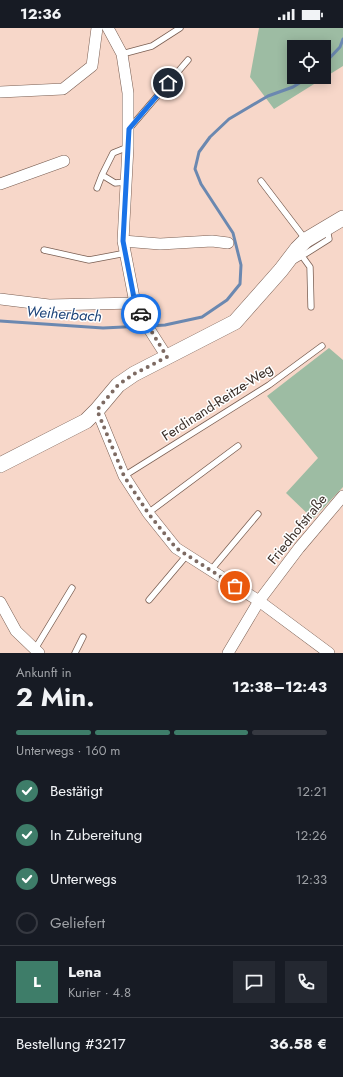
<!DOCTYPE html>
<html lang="de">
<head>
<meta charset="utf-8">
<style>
  :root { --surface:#171b24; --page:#242831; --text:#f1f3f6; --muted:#9ea1a6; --line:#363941; --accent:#3e7d69 }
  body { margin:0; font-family:Jost,sans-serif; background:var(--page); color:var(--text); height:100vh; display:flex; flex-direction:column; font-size:15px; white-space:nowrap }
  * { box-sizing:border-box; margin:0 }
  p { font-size:13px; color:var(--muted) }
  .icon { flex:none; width:22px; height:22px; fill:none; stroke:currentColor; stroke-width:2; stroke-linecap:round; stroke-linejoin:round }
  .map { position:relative; height:625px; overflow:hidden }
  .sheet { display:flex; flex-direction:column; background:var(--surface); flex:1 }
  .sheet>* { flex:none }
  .buttons { position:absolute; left:287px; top:12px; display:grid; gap:8px }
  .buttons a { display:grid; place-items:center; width:44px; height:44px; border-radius:0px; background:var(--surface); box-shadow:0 2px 10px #0003; font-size:20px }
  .pin { position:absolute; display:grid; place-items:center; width:34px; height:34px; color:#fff; margin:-17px; border:2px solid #fff; border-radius:50%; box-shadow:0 1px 4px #0007 }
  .courier { position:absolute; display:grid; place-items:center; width:40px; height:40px; margin:-20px; border:3px solid #1a73e8; border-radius:50%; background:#fff; color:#222; box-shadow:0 1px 5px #0007 }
  .head em { font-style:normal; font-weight:700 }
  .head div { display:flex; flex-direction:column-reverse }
  .head { display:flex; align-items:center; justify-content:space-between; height:68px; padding:0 16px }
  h1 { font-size:26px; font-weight:700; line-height:30px }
  .bar { display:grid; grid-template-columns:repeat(4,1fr); gap:6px 4px; align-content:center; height:48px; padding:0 16px }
  .bar i { height:5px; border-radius:3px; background:var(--line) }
  .bar .current { background:var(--accent) }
  .bar p { grid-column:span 4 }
  .line { display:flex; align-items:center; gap:10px; padding:0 16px; border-top:1px solid var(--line) }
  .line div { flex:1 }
  .round { display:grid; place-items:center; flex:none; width:42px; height:42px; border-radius:0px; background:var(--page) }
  ol { padding:0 16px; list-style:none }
  li { display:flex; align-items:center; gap:12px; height:44px }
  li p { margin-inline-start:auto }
  li .icon { padding:4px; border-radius:50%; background:var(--accent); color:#fff; stroke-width:4 }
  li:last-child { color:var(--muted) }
  li i { width:22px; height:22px; border:2px solid var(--line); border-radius:50% }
  .status { display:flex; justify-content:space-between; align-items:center; height:28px; padding:0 20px; background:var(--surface); direction:ltr }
  .status svg { height:11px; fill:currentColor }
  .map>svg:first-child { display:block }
</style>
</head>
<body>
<div class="status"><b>12:36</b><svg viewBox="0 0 49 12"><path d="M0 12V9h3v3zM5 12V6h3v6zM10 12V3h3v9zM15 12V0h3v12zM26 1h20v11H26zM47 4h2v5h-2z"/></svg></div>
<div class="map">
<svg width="343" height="625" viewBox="0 0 343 625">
  <rect width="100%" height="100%" fill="#f7d7c9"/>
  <!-- green -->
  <path fill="#9dbca3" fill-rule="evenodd" d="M259,0H343V38L274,81L250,49ZM294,19H324V49H294Z
    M329,320L343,332V459L313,491L286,465L318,430L267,368Z"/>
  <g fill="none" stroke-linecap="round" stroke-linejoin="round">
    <!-- stream -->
    <path stroke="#6b88b0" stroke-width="3" d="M324,36L340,19L343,11
      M0,293L103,300L144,298
      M150,298L165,297L202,289L227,272L240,256L241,237L233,205L201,156L195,141L199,124L210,109L229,91L268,68L293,59L309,49"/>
    <!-- lane casing -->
    <g stroke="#7a5f53" stroke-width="7">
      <path id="lane" d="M122,26L152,18L180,0
        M129,101L188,32
        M261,153L306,212
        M126,154L115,155L102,147L113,125L128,119
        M97,160L102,147
        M44,222L89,232L126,225
        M302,228L329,211L327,201
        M295,232L302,228L310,239L311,279
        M124,448L269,357L322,318
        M148,485L238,418
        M211,542L258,486
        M149,572L187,527
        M35,621L72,560
        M75,625L83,609"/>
    </g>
    <!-- street casing -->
    <g stroke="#7a5f53" stroke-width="12">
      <path id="street" d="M108,0L122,26L128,65V119L123,213L135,275L144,293L167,329
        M0,64L63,61L92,38L97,0
        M0,156L64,133
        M123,213L160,216L212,213L228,215
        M0,271L49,277L135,275
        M97,382L124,448L148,485L176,520L259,573L329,625
        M0,574L16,603L39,625
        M228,625L259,573L299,520L343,468"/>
    </g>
    <!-- secondary casing -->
    <g stroke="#7a5f53" stroke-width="16">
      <path id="secondary" d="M0,437L86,393L97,382L118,357L134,346L235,294L281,242L297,221L306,212L343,190"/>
    </g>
    <!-- lane -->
    <use href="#lane" stroke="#fff" stroke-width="5.5"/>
    <!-- street -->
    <use href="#street" stroke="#fff" stroke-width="11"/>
    <!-- secondary -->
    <use href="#secondary" stroke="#fff" stroke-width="15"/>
  </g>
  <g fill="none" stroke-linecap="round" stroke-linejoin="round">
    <!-- done -->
    <path stroke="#7d6a62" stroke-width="4" stroke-dasharray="0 7.2" d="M141,286L167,329L134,346L118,357L97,382L124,448L148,485L176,520L235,558"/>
    <!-- route -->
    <path stroke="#1a73e8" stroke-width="5" d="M141,286L135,275L123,213L129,101L168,55"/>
  </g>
  <g text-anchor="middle" stroke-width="3" stroke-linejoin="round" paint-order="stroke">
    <!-- street labels -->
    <g font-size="14" fill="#3c302a" stroke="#fff">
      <text transform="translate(217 374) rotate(-33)" y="5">Ferdinand-Reitze-Weg</text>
      <text transform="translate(297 501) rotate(-51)" y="5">Friedhofstraße</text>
    </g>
    <!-- water labels -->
    <g font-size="15" font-style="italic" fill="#1e4479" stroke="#fff">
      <text transform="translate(64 286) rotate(4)" y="5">Weiherbach</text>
    </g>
  </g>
</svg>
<div class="buttons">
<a><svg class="icon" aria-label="locate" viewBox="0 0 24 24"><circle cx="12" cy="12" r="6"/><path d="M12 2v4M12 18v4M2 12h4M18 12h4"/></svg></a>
</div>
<div class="pin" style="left:235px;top:558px;background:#ea580c"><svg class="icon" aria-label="bag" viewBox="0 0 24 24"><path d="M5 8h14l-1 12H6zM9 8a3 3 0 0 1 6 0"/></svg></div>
<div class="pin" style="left:168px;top:55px;background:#1f2937"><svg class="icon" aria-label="home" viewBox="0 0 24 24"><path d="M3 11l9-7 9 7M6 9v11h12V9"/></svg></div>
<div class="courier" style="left:141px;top:286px"><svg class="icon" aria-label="car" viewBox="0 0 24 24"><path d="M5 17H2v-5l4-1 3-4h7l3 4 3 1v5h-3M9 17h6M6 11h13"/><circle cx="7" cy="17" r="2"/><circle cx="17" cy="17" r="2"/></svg></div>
</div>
<section class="sheet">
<div class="head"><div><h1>2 Min.</h1><p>Ankunft in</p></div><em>12:38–12:43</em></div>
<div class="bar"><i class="current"></i><i class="current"></i><i class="current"></i><i></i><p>Unterwegs · 160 m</p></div>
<ol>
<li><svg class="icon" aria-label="check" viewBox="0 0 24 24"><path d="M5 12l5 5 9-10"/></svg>Bestätigt<p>12:21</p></li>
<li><svg class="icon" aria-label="check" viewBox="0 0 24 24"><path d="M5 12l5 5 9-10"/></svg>In Zubereitung<p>12:26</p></li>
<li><svg class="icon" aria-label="check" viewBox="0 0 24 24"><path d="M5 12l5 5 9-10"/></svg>Unterwegs<p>12:33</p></li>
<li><i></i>Geliefert</li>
</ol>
<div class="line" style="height:72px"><b class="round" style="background:var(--accent);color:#fff">L</b><div><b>Lena</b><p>Kurier · 4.8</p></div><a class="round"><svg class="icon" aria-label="chat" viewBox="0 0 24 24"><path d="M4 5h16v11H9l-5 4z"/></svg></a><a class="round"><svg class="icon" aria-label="phone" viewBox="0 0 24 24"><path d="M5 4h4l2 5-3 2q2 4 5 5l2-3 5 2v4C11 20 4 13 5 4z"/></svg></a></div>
<div class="line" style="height:52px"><div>Bestellung #3217</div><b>36.58 €</b></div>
</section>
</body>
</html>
